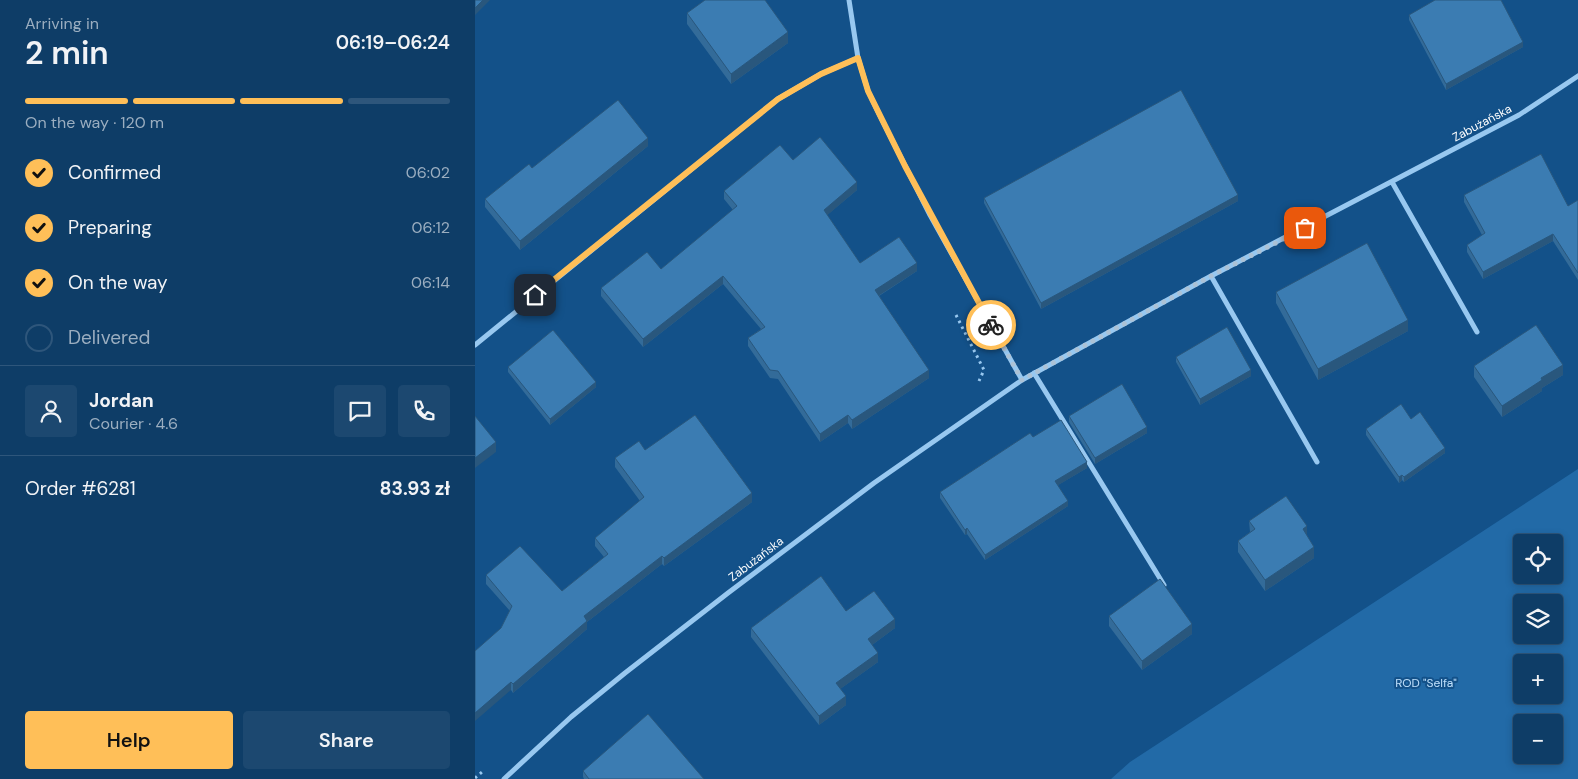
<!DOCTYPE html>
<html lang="en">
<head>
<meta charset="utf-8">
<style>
  :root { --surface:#0e3d67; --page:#1c4870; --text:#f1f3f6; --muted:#9baec0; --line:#2e567b; --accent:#ffbf58 }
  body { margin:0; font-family:"DM Sans",sans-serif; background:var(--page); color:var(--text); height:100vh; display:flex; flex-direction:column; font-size:19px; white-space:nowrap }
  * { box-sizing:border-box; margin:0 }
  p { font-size:16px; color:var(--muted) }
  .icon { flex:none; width:28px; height:28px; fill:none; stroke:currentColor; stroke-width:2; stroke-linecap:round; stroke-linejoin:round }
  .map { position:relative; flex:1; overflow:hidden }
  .side { display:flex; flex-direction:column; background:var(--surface); width:475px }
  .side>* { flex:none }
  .controls { position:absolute; left:1038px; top:534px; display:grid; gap:10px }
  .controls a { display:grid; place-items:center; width:50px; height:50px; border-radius:5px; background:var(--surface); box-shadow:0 2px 8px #0003,0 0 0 1px var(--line); font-size:25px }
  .pin { position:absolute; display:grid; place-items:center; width:42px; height:42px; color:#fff; margin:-21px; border-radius:10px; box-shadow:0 2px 8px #0006 }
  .courier { position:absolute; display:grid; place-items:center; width:50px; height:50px; margin:-25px; border:4px solid #ffbf58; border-radius:50%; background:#fff; color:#222; box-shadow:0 1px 6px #0007 }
  .head em { font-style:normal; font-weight:600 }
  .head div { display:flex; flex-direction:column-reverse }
  .head { display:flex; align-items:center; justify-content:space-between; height:85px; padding:0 25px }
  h1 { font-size:32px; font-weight:600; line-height:38px }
  .bar { display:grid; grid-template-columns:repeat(4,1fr); gap:8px 5px; align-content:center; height:60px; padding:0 25px }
  .bar i { height:6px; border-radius:4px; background:var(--line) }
  .bar .selected { background:var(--accent) }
  .bar p { grid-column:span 4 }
  .line { display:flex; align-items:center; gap:12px; padding:0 25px; border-top:1px solid var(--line) }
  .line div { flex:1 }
  .round { display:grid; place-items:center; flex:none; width:52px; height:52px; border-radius:5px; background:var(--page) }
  ol { padding:0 25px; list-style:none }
  li { display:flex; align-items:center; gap:15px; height:55px }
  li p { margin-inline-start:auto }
  li .icon { padding:5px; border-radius:50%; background:var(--accent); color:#111; stroke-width:4 }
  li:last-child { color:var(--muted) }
  li i { width:28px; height:28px; border:2px solid var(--line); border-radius:50% }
  .cta { display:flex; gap:10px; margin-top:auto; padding:10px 25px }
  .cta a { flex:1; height:58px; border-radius:5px; background:var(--accent); color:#111; font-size:20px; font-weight:600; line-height:58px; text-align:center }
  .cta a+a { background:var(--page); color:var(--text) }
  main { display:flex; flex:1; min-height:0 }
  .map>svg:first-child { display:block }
</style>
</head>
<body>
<main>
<section class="side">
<div class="head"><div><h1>2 min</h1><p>Arriving in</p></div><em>06:19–06:24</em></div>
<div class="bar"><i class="selected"></i><i class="selected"></i><i class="selected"></i><i></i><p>On the way · 120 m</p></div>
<ol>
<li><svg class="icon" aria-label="check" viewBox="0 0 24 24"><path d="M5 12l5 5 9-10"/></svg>Confirmed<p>06:02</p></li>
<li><svg class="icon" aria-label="check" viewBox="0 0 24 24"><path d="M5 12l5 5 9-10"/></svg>Preparing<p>06:12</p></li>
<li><svg class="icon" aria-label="check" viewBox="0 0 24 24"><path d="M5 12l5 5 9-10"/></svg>On the way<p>06:14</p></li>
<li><i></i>Delivered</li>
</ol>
<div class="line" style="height:90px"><a class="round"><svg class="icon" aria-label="person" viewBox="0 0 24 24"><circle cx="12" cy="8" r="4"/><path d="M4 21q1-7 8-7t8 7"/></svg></a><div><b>Jordan</b><p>Courier · 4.6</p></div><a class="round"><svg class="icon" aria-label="chat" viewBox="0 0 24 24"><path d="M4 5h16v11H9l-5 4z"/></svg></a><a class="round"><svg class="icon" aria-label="phone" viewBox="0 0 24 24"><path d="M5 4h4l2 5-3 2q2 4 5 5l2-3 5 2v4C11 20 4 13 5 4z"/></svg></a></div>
<div class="line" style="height:65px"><div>Order #6281</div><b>83.93 zł</b></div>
<div class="cta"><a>Help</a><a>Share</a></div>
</section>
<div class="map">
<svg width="1103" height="779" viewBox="0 0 1103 779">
  <rect width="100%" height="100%" fill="#135189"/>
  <!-- green -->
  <path fill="#226aa7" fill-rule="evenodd" d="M1103,469V779H636L655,762ZM1046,542H1079V575H1046ZM1046,602H1079V635H1046ZM1046,662H1079V695H1046ZM1046,722H1079V755H1046Z"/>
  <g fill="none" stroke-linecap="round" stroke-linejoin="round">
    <!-- path -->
    <path stroke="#98c8f0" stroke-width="3" stroke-dasharray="2.5 4" stroke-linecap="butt" d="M481,315L509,370L504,381
      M0,778L7,772"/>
    <!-- street -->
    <path stroke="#98c8f0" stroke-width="5" d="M374,0L383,58L393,91L405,116L455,215L547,380
      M917,182L1002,332
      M736,276L842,462
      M0,345L303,99L346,74L383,58
      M559,373L689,585
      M29,779L96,717L150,673L253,593L399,483L547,380L736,276L1044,115L1103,76"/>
  </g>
  <!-- wall -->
  <path fill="#336b99" d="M212,13L313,43L256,84L212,24Z
    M934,15L1048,47L971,90L934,20Z
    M173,146L45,250L10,207V199L57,168Z
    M318,160L382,190L352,215L385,263L442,271L404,296L454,378L377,429L373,423L345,442L303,379L295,378L273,346V338L286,329L248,284L168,347L126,296V288L186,269L258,210L249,199V191Z
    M989,195L1093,206L1103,200V280L1078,241L1008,279L992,252V245L1007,235L989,202Z
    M509,198L763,201L566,309L509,203Z
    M801,292L933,331L843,380L801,303Z
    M701,357L776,376L725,405L701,362Z
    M999,366L1088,375L1067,388V391L1027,417L999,377Z
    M33,367L121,387L75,425L33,372Z
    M594,416L672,433L620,464L594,422Z
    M936,419L970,453L929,482L927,480L924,483L891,435V429Z
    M558,437L612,468L583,485L593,506L510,560L492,534L490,535L465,498V492Z
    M170,450L277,502L189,566L187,564L112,622V629L38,693L36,690L26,628L35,611L11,584V575L87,591L129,557L120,546V538L165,501L140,467V458Z
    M774,521L832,535L839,558L790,591L763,552V541L775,532Z
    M371,611L420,628L397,645L403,662L365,689L371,705L344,725L276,637V628Z
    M634,616L717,634L667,670L634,626Z
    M108,771L229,779H109L108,777Z"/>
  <!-- shaded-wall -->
  <path fill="#29577d" d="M8,0H15L0,15V8Z
    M313,32V43L256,84V74Z
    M1048,42V47L971,90V84Z
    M173,138V146L45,250V241Z
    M382,182V190L349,218V210Z
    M763,195V201L566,309V303Z
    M1078,234V241L1008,279V272Z
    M442,263V271L400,298V290Z
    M248,276V284L168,347V339Z
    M933,320V331L843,380V369Z
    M1088,365V375L1067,388V391L1027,417V406L1066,378Z
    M454,370V378L377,429V420Z
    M776,370V376L725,405V399Z
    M121,382V387L75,425V419Z
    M373,415V423L345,442V434Z
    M672,427V433L620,464V458Z
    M21,442V452L0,468V458Z
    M970,448V453L929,482V477Z
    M612,462V468L580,487V481Z
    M927,475V480L924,483V477Z
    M277,493V502L189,566V558Z
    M593,501V506L510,560V555Z
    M832,526V537L828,529Z
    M492,528V534L490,535V530Z
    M839,547V558L790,591V580Z
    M187,556V564L112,622V629L38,693V684L109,616Z
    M420,619V628L393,648V639Z
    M717,624V634L667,670V661Z
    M403,653V662L361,692V683Z
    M36,682V690L0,721V713Z
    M371,696V705L344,725V716Z"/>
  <!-- building -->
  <path fill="#3b7cb2" stroke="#29577d" d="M0,0H8L0,8Z
    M230,0H290L313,32L256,74L212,13Z
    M960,0H1026L1048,42L971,84L934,15Z
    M706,90L763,195L566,303L509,198Z
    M143,100L173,138L45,241L10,199L54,164L57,168Z
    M345,137L382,182L349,210L385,263L424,237L442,263L400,290L454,370L377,420L373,415L345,434L303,371L295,370L273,338L290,327L248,276L168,339L126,288L172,252L186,269L262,206L249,191L305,145L318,160Z
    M1066,154L1093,206L1103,200V273L1078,234L1008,272L992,245L1010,233L989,195Z
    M892,243L933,320L843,369L801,292Z
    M1061,325L1088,365L1066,378L1067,380L1027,406L999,366Z
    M752,327L776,370L725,399L701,357Z
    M78,330L121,382L75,419L33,367Z
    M647,384L672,427L620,458L594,416Z
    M926,404L936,419L945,412L970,448L929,477L927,475L924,477L891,429Z
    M220,415L277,493L189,558L187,556L109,616L112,621L38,684L36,682L0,713V651L26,628L37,606L11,575L45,546L87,591L133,554L120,538L169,497L140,458L164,441L170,450Z
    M0,416L21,442L0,458Z
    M586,420L612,462L580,481L593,501L510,555L492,528L490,530L465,492L555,433L558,437Z
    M811,496L832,526L828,529L839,547L790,580L763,541L780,529L774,521Z
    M346,576L371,611L399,591L420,619L393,639L403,653L361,683L371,696L344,716L276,628Z
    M685,579L717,624L667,661L634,616Z
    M173,714L229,779H114L108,771Z"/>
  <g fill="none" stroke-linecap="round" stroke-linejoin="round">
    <!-- done -->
    <path stroke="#acc2d6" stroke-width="5" stroke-dasharray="0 9" d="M516,325L547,380L736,276L830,228"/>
    <!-- route -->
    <path stroke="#ffbf58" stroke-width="6" d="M60,295L303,99L346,74L383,58L393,91L430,166L516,325"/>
  </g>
  <g text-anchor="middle" stroke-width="4" stroke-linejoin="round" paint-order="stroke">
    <!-- street labels -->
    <g font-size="12" fill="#fff" stroke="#135189">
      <text transform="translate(1007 123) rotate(-28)" y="4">Zabużańska</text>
      <text transform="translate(281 559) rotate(-37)" y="4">Zabużańska</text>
    </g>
    <!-- park labels -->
    <g font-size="12" fill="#bfe0fc" stroke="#135189">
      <text x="951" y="687">ROD "Selfa"</text>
    </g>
  </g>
</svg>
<div class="controls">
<a><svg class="icon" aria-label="locate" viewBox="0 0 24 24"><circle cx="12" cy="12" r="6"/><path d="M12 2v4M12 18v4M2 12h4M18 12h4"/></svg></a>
<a><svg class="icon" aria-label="layers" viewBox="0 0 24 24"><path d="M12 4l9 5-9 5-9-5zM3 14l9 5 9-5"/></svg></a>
<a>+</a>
<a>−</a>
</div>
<div class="pin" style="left:830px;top:228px;background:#ea580c"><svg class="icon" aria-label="bag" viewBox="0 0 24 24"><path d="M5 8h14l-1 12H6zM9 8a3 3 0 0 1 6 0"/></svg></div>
<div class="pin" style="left:60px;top:295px;background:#1f2937"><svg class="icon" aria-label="home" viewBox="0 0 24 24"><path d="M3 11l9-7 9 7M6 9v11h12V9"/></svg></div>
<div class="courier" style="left:516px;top:325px"><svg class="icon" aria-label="bike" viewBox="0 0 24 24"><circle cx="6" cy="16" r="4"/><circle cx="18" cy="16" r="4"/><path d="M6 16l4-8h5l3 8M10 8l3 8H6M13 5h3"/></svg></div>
</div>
</main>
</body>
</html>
